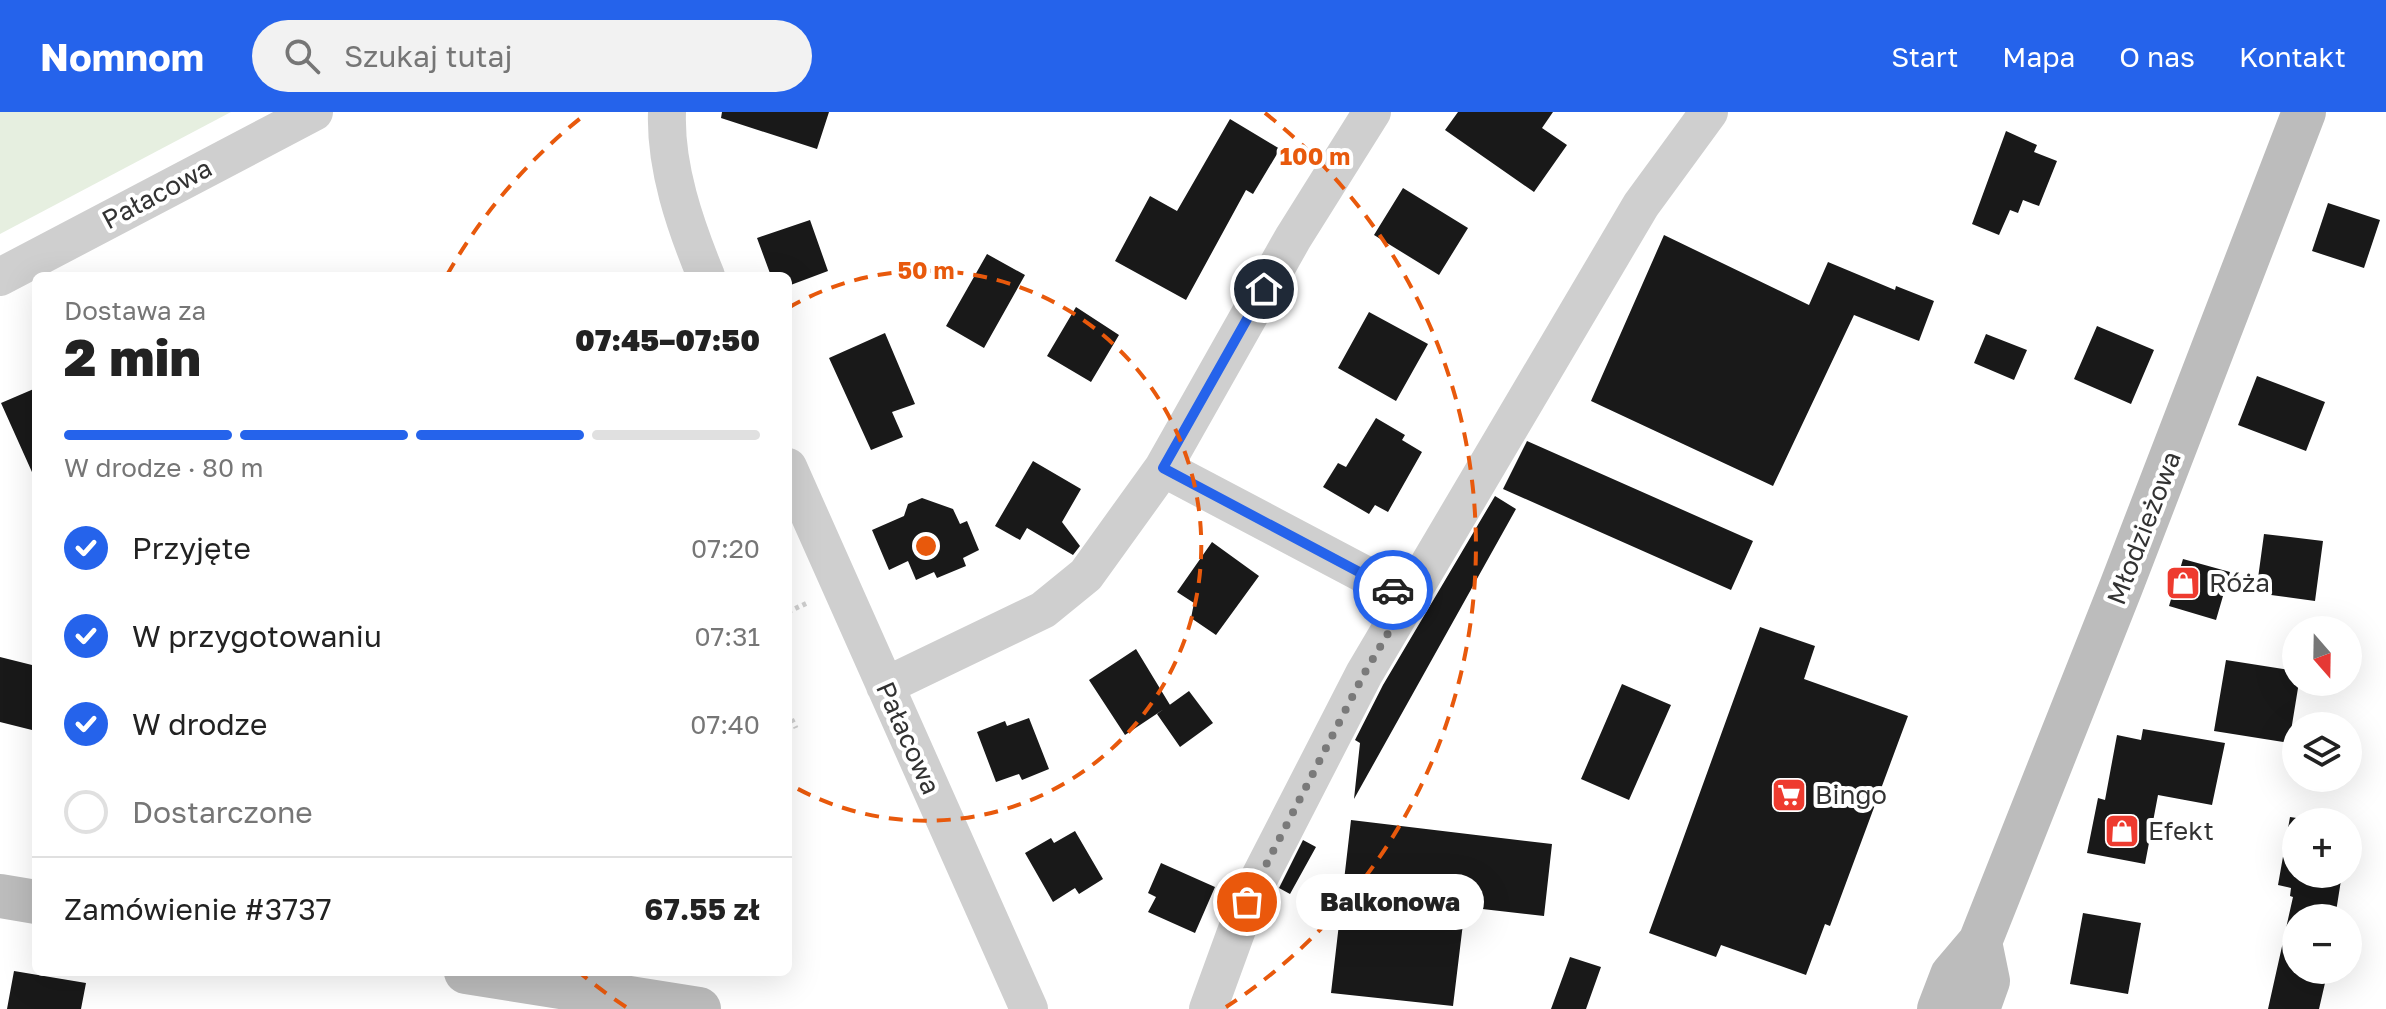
<!DOCTYPE html>
<html lang="pl">
<head>
<meta charset="utf-8">
<style>
  :root { --surface:#fff; --page:#f2f2f2; --text:#222; --muted:#767676; --line:#e0e0e0; --accent:#2563eb }
  body { margin:0; font-family:"Golos Text",sans-serif; background:var(--page); color:var(--text); height:100vh; display:flex; flex-direction:column; font-size:30px; white-space:nowrap }
  * { box-sizing:border-box; margin:0 }
  p { font-size:26px; color:var(--muted) }
  .icon { flex:none; width:44px; height:44px; fill:none; stroke:currentColor; stroke-width:2; stroke-linecap:round; stroke-linejoin:round }
  .map { position:relative; flex:1; overflow:hidden }
  .details { position:absolute; left:32px; top:160px; width:760px; height:704px; display:flex; flex-direction:column; background:var(--surface); border-radius:12px; box-shadow:0 8px 32px #0002 }
  .details>* { flex:none }
  .needle { width:52px; rotate:160deg }
  .buttons { position:absolute; left:2282px; top:504px; display:grid; gap:16px }
  .buttons a { display:grid; place-items:center; width:80px; height:80px; border-radius:50%; background:var(--surface); box-shadow:0 8px 32px #0002; font-size:40px }
  .pin { position:absolute; display:grid; place-items:center; width:68px; height:68px; color:#fff; margin:-34px; border:4px solid #fff; border-radius:50%; box-shadow:0 2px 8px #0007 }
  .courier { position:absolute; display:grid; place-items:center; width:80px; height:80px; margin:-40px; border:6px solid #2563eb; border-radius:50%; background:#fff; color:#222; box-shadow:0 2px 10px #0007 }
  .bubble { position:absolute; height:56px; border-radius:28px; background:var(--surface); box-shadow:0 8px 32px #0002; font-size:26px; font-weight:800; line-height:56px; text-align:center }
  .overview em { font-style:normal; font-weight:800 }
  .overview div { display:flex; flex-direction:column-reverse }
  .overview { display:flex; align-items:center; justify-content:space-between; height:136px; padding:0 32px }
  h1 { font-size:52px; font-weight:800; line-height:60px }
  .bar { display:grid; grid-template-columns:repeat(4,1fr); gap:12px 8px; align-content:center; height:96px; padding:0 32px }
  .bar i { height:10px; border-radius:6px; background:var(--line) }
  .bar .on { background:var(--accent) }
  .bar p { grid-column:span 4 }
  .line { display:flex; align-items:center; gap:20px; padding:0 32px; border-top:2px solid var(--line) }
  .line div { flex:1 }
  ol { padding:0 32px; list-style:none }
  li { display:flex; align-items:center; gap:24px; height:88px }
  li p { margin-inline-start:auto }
  li .icon { padding:8px; border-radius:50%; background:var(--accent); color:#fff; stroke-width:4 }
  li:last-child { color:var(--muted) }
  li i { width:44px; height:44px; border:4px solid var(--line); border-radius:50% }
  header { display:flex; align-items:center; gap:48px; box-sizing:border-box; height:112px; padding:0 40px; background:var(--accent); color:#fff }
  header strong { font-size:38px }
  nav { display:flex; gap:44px; margin-inline-start:auto; font-size:28px }
  .search { width:560px; height:72px; background:var(--page); display:flex; align-items:center; gap:20px; box-sizing:border-box; padding:0 28px; border-radius:44px; color:var(--muted); font-size:30px }
  .map>svg:first-child { display:block }
</style>
</head>
<body>
<header>
<strong>Nomnom</strong>
<div class="search"><svg class="icon" aria-label="search" viewBox="0 0 24 24"><circle cx="10" cy="10" r="6"/><path d="M15 15l6 6"/></svg>Szukaj tutaj</div>
<nav><a>Start</a><a>Mapa</a><a>O nas</a><a>Kontakt</a></nav>
</header>
<div class="map">
<svg width="2386" height="897" viewBox="0 0 2386 897">
  <rect width="100%" height="100%" fill="#fff"/>
  <!-- green -->
  <path fill="#e6efe0" d="M0,0H231L0,122Z"/>
  <!-- building -->
  <path fill="#191919" d="M722,0H829L817,37L721,6Z
    M1458,0H1553L1542,16L1567,33L1534,80L1445,18Z
    M1230,7L1280,37L1253,82L1246,78L1186,188L1115,149L1150,84L1177,99Z
    M2006,19L2037,33L2034,40L2057,49L2039,94L2023,88L2018,101L2010,98L1999,123L1972,112Z
    M1403,76L1468,116L1439,163L1374,123Z
    M2328,91L2380,108L2364,156L2312,139Z
    M810,108L828,159L788,174V164H771L757,126Z
    M1664,123L1809,193L1828,150L1895,178L1896,174L1934,189L1919,229L1854,203L1773,374L1591,289Z
    M987,142L1025,163L984,236L946,214Z
    M1076,195L1119,223L1091,270L1047,244Z
    M1369,200L1428,232L1396,289L1338,256Z
    M2097,214L2154,238L2131,292L2074,267Z
    M885,221L915,292L892,300L903,325L871,338L829,246Z
    M1986,222L2027,238L2014,268L1974,251Z
    M2257,264L2325,290L2306,339L2238,313Z
    M36,276V369L1,291Z
    M1376,306L1405,323L1402,328L1422,340L1388,400L1375,393L1369,402L1323,375L1338,351L1346,355Z
    M1527,329L1753,429L1731,478L1503,377Z
    M1033,349L1081,377L1062,410L1080,434L1073,443L1027,416L1020,428L995,414Z
    M1495,384L1516,397L1354,687L1360,631L1355,628L1383,573Z
    M922,386L953,397L960,412L967,409L979,438L963,446L966,454L937,466L934,460L916,468L908,449L889,458L872,418L904,404L908,392Z
    M2264,422L2323,429L2315,489L2256,481Z
    M1212,430L1259,464L1216,523L1191,506L1194,491L1177,480Z
    M2183,447L2230,460L2216,508L2169,494Z
    M1760,515L1815,534L1804,567L1908,604L1830,814L1825,812L1806,863L1721,833L1716,845L1649,821Z
    M1136,537L1170,593L1125,623L1089,568Z
    M0,545L36,554V619L0,610Z
    M2226,548L2296,559V570H2299L2289,631L2214,619Z
    M1622,572L1671,593L1629,688L1581,667Z
    M1189,579L1213,611L1180,635L1157,602Z
    M1029,606L1049,657L1022,668L1019,662L996,670L977,620L1005,609L1007,614Z
    M2143,617L2225,631L2212,693L2158,683L2145,752L2087,741L2098,686L2105,688L2117,623L2141,628Z
    M2290,705L2323,710H2296V762H2342L2335,806H2296V858H2328L2319,897H2268L2293,785L2290,784L2291,776L2278,773Z
    M1351,708L1552,732L1544,804L1465,795L1453,894L1331,881Z
    M1075,719L1103,767L1079,782L1075,776L1053,790L1025,741L1051,726L1054,731Z
    M1303,728L1316,735L1290,782L1279,776Z
    M1161,751L1215,775L1195,821L1148,800L1156,785L1148,781Z
    M2083,801L2141,811L2128,882L2070,872Z
    M1570,845L1601,855L1586,897H1551Z
    M14,859L86,871L81,897H7Z"/>
  <g fill="none" stroke-linecap="round" stroke-linejoin="round">
    <!-- path -->
    <path stroke="#cfcfcf" stroke-width="5" stroke-dasharray="4 4" stroke-linecap="butt" d="M788,500L807,491
      M788,600L796,616"/>
    <!-- street -->
    <path stroke="#cfcfcf" stroke-width="38" d="M667,0C665,55 685,113 706,164
      M0,165L314,0
      M788,355L1029,897
      M1163,356L1409,486
      M885,574L1043,498L1086,463L1163,356L1293,126L1372,0
      M1208,897L1247,790L1364,562L1641,93L1709,0"/>
    <!-- secondary -->
    <path stroke="#bcbcbc" stroke-width="44" d="M0,784L36,790
      M466,860L699,897
      M1939,897L1952,863L1980,830L2121,475L2304,0
      M1978,897L1988,869L1980,830"/>
  </g>
  <g fill="none" stroke-linecap="round" stroke-linejoin="round">
    <!-- done -->
    <path stroke="#7a7a7a" stroke-width="8" stroke-dasharray="0 14.4" d="M1247,790L1364,562L1409,486L1393,478"/>
    <!-- route -->
    <path stroke="#2563eb" stroke-width="10" d="M1264,177L1163,356L1393,478"/>
  </g>
  <!-- distance rings -->
  <g fill="none" stroke="#e8590c" stroke-width="4" stroke-dasharray="14 10">
    <path d="M788 196A275 275 0 1 1 789 672"/>
    <path d="M626 895A550 550 0 0 1 580 861M447 163A550 550 0 0 1 587 1M1265 1A550 550 0 0 1 1226 895"/>
  </g>
  <!-- icons -->
  <defs>
    <g id="shop-square" transform="scale(1.8)"><rect x="-9" y="-9" width="18" height="18" rx="4" fill="#ee3b2f" stroke="#fff"/><path d="M-5-2.5h2.3a2.7 3.5 0 0 1 5.4 0H5L5.5 6h-11ZM-1.5-2.5h3a1.5 2.3 0 0 0-3 0Z" fill="#fff"/></g>
    <g id="supermarket-square" transform="scale(1.8)"><rect x="-9" y="-9" width="18" height="18" rx="4" fill="#ee3b2f" stroke="#fff"/><path d="M-6-5.5h2.5l.6 2H6L4.5 2H-2.5L-4.4-4H-6ZM-1.5 3.2a1.3 1.3 0 1 0 .1 0ZM3 3.2a1.3 1.3 0 1 0 .1 0Z" fill="#fff"/></g>
  </defs>
  <g fill-rule="evenodd">
    <use href="#shop-square" x="2183" y="471"/>
    <use href="#supermarket-square" x="1789" y="683"/>
    <use href="#shop-square" x="2122" y="719"/>
  </g>
  <g text-anchor="middle" stroke-width="8" stroke-linejoin="round" paint-order="stroke">
    <!-- street labels -->
    <g font-size="26" fill="#323232" stroke="#fff">
      <text transform="translate(157 82) rotate(-28)" y="9">Pałacowa</text>
      <text transform="translate(2144 416) rotate(-69)" y="9">Młodzieżowa</text>
      <text transform="translate(908 626) rotate(66)" y="9">Pałacowa</text>
    </g>
    <!-- poi labels -->
    <g font-size="26" fill="#323232" stroke="#fff" text-anchor="start">
      <text x="2209" y="480">Róża</text>
      <text x="1815" y="692">Bingo</text>
      <text x="2148" y="728">Efekt</text>
    </g>
  </g>
  <circle cx="926" cy="434" r="12" fill="#e8590c" stroke="#fff" stroke-width="4"/>
  <g font-size="24" text-anchor="middle" font-weight="bold" fill="#e8590c" stroke="#fff" stroke-width="8" stroke-linejoin="round" paint-order="stroke">
    <text x="1315" y="53">100 m</text>
    <text x="926" y="167">50 m</text>
  </g>
</svg>
<div class="buttons">
<a><svg class="needle" viewBox="-14 -14 28 28"><path d="M0-13l5 13h-10z" fill="#e53935"/><path d="M0 13l5-13h-10z" fill="#767676"/></svg></a>
<a><svg class="icon" aria-label="layers" viewBox="0 0 24 24"><path d="M12 4l9 5-9 5-9-5zM3 14l9 5 9-5"/></svg></a>
<a>+</a>
<a>−</a>
</div>
<div class="pin" style="left:1247px;top:790px;background:#ea580c"><svg class="icon" aria-label="bag" viewBox="0 0 24 24"><path d="M5 8h14l-1 12H6zM9 8a3 3 0 0 1 6 0"/></svg></div>
<div class="pin" style="left:1264px;top:177px;background:#1f2937"><svg class="icon" aria-label="home" viewBox="0 0 24 24"><path d="M3 11l9-7 9 7M6 9v11h12V9"/></svg></div>
<div class="courier" style="left:1393px;top:478px"><svg class="icon" aria-label="car" viewBox="0 0 24 24"><path d="M5 17H2v-5l4-1 3-4h7l3 4 3 1v5h-3M9 17h6M6 11h13"/><circle cx="7" cy="17" r="2"/><circle cx="17" cy="17" r="2"/></svg></div>
<div class="bubble" style="left:1296px;top:762px;width:188px">Balkonowa</div>
<section class="details">
<div class="overview"><div><h1>2 min</h1><p>Dostawa za</p></div><em>07:45–07:50</em></div>
<div class="bar"><i class="on"></i><i class="on"></i><i class="on"></i><i></i><p>W drodze · 80 m</p></div>
<ol>
<li><svg class="icon" aria-label="check" viewBox="0 0 24 24"><path d="M5 12l5 5 9-10"/></svg>Przyjęte<p>07:20</p></li>
<li><svg class="icon" aria-label="check" viewBox="0 0 24 24"><path d="M5 12l5 5 9-10"/></svg>W przygotowaniu<p>07:31</p></li>
<li><svg class="icon" aria-label="check" viewBox="0 0 24 24"><path d="M5 12l5 5 9-10"/></svg>W drodze<p>07:40</p></li>
<li><i></i>Dostarczone</li>
</ol>
<div class="line" style="height:104px"><div>Zamówienie #3737</div><b>67.55 zł</b></div>
</section>
</div>
</body>
</html>
